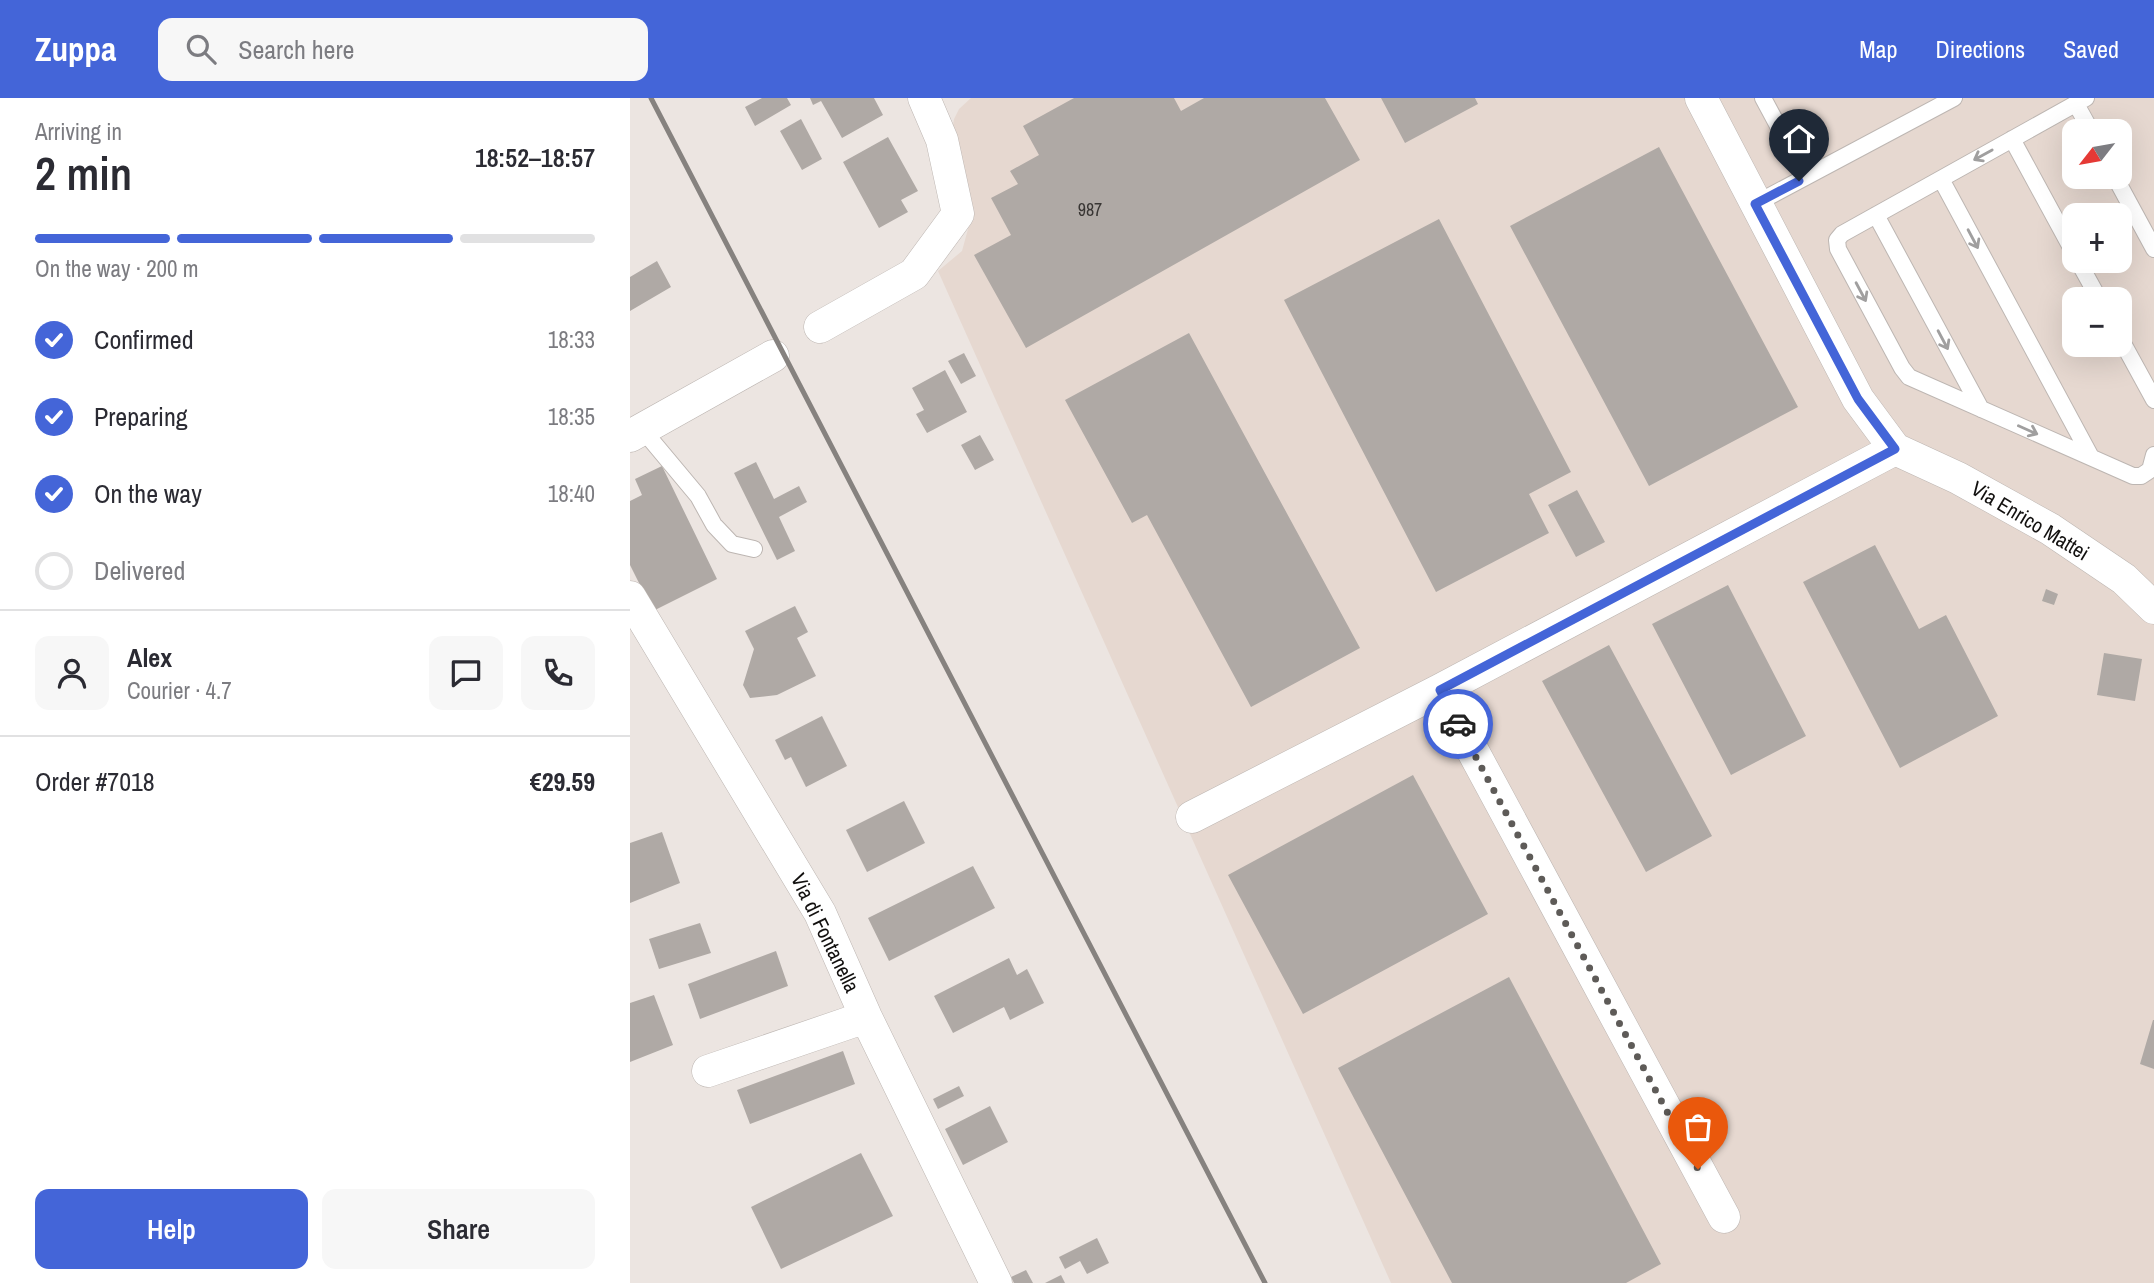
<!DOCTYPE html>
<html lang="en">
<head>
<meta charset="utf-8">
<style>
  :root { --surface:#fff; --page:#f7f7f7; --text:#2b2b33; --muted:#7c7c81; --line:#e1e1e2; --accent:#4465d8 }
  body { margin:0; font-family:"Archivo Narrow",sans-serif; background:var(--page); color:var(--text); height:100vh; display:flex; flex-direction:column; font-size:26px; white-space:nowrap }
  * { box-sizing:border-box; margin:0 }
  p { font-size:23px; color:var(--muted) }
  .icon { flex:none; width:38px; height:38px; fill:none; stroke:currentColor; stroke-width:2; stroke-linecap:round; stroke-linejoin:round }
  .map { position:relative; flex:1; overflow:hidden }
  .panel { display:flex; flex-direction:column; background:var(--surface); width:630px }
  .panel>* { flex:none }
  .needle { width:46px; rotate:239deg }
  .tools { position:absolute; left:1432px; top:21px; display:grid; gap:14px }
  .tools a { display:grid; place-items:center; width:70px; height:70px; border-radius:14px; background:var(--surface); box-shadow:0 7px 28px #0002; font-size:35px }
  .pin { position:absolute; display:grid; place-items:center; width:60px; height:60px; color:#fff; margin:-72px -30px; border-radius:50% 50% 50% 0; rotate:-45deg; box-shadow:0 0 7px #0007 }
  .pin .icon { rotate:45deg }
  .courier { position:absolute; display:grid; place-items:center; width:70px; height:70px; margin:-35px; border:5px solid #4465d8; border-radius:50%; background:#fff; color:#222; box-shadow:0 2px 9px #0007 }
  .summary em { font-style:normal; font-weight:600 }
  .summary div { display:flex; flex-direction:column-reverse }
  .summary { display:flex; align-items:center; justify-content:space-between; height:119px; padding:0 35px }
  h1 { font-size:46px; font-weight:600; line-height:52px }
  .bar { display:grid; grid-template-columns:repeat(4,1fr); gap:10px 7px; align-content:center; height:84px; padding:0 35px }
  .bar i { height:9px; border-radius:5px; background:var(--line) }
  .bar .selected { background:var(--accent) }
  .bar p { grid-column:span 4 }
  .line { display:flex; align-items:center; gap:18px; padding:0 35px; border-top:2px solid var(--line) }
  .line div { flex:1 }
  .round { display:grid; place-items:center; flex:none; width:74px; height:74px; border-radius:14px; background:var(--page) }
  ol { padding:0 35px; list-style:none }
  li { display:flex; align-items:center; gap:21px; height:77px }
  li p { margin-inline-start:auto }
  li .icon { padding:7px; border-radius:50%; background:var(--accent); color:#fff; stroke-width:4 }
  li:last-child { color:var(--muted) }
  li i { width:38px; height:38px; border:4px solid var(--line); border-radius:50% }
  .cta { display:flex; gap:14px; margin-top:auto; padding:14px 35px }
  .cta a { flex:1; height:80px; border-radius:14px; background:var(--accent); color:#fff; font-size:28px; font-weight:600; line-height:80px; text-align:center }
  .cta a+a { background:var(--page); color:var(--text) }
  header { display:flex; align-items:center; gap:42px; box-sizing:border-box; height:98px; padding:0 35px; background:var(--accent); color:#fff }
  header strong { font-size:33px }
  nav { display:flex; gap:38px; margin-inline-start:auto; font-size:24px }
  .search { width:490px; height:63px; background:var(--page); display:flex; align-items:center; gap:18px; box-sizing:border-box; padding:0 24px; border-radius:14px; color:var(--muted); font-size:26px }
  main { display:flex; flex:1; min-height:0 }
  .map>svg:first-child { display:block }
</style>
</head>
<body>
<header>
<strong>Zuppa</strong>
<div class="search"><svg class="icon" aria-label="search" viewBox="0 0 24 24"><circle cx="10" cy="10" r="6"/><path d="M15 15l6 6"/></svg>Search here</div>
<nav><a>Map</a><a>Directions</a><a>Saved</a></nav>
</header>
<main>
<section class="panel">
<div class="summary"><div><h1>2 min</h1><p>Arriving in</p></div><em>18:52–18:57</em></div>
<div class="bar"><i class="selected"></i><i class="selected"></i><i class="selected"></i><i></i><p>On the way · 200 m</p></div>
<ol>
<li><svg class="icon" aria-label="check" viewBox="0 0 24 24"><path d="M5 12l5 5 9-10"/></svg>Confirmed<p>18:33</p></li>
<li><svg class="icon" aria-label="check" viewBox="0 0 24 24"><path d="M5 12l5 5 9-10"/></svg>Preparing<p>18:35</p></li>
<li><svg class="icon" aria-label="check" viewBox="0 0 24 24"><path d="M5 12l5 5 9-10"/></svg>On the way<p>18:40</p></li>
<li><i></i>Delivered</li>
</ol>
<div class="line" style="height:126px"><a class="round"><svg class="icon" aria-label="person" viewBox="0 0 24 24"><circle cx="12" cy="8" r="4"/><path d="M4 21q1-7 8-7t8 7"/></svg></a><div><b>Alex</b><p>Courier · 4.7</p></div><a class="round"><svg class="icon" aria-label="chat" viewBox="0 0 24 24"><path d="M4 5h16v11H9l-5 4z"/></svg></a><a class="round"><svg class="icon" aria-label="phone" viewBox="0 0 24 24"><path d="M5 4h4l2 5-3 2q2 4 5 5l2-3 5 2v4C11 20 4 13 5 4z"/></svg></a></div>
<div class="line" style="height:91px"><div>Order #7018</div><b>€29.59</b></div>
<div class="cta"><a>Help</a><a>Share</a></div>
</section>
<div class="map">
<svg width="1524" height="1185" viewBox="0 0 1524 1185">
  <rect width="100%" height="100%" fill="#ece5e1"/>
  <!-- built -->
  <path fill="#e6d8d0" fill-rule="evenodd" d="M341,0H1524V1185H761L308,173L332,153L341,120L320,47L324,21L329,11ZM1444,33H1489V79H1444ZM1444,117H1489V163H1444ZM1444,201H1489V247H1444Z"/>
  <!-- building -->
  <path fill="#afa9a5" d="M132,0H157L161,7L125,28L115,9Z
    M180,0H244L253,17L212,40L191,3L183,7Z
    M444,0H544L551,13L574,0H695L730,62L396,250L344,157L381,137L361,100L388,86L380,73L409,57L393,28Z
    M751,0H845L848,6L775,45Z
    M171,21L192,61L172,72L150,33Z
    M258,39L288,93L271,102L278,114L249,130L213,64Z
    M1029,49L1168,309L1019,388L880,128Z
    M809,121L941,374L899,396L919,435L806,494L654,202Z
    M27,163L41,189L0,213V179Z
    M559,235L730,550L621,609L517,417L502,425L435,302Z
    M334,255L346,278L331,286L318,263Z
    M315,272L337,314L297,335L286,316L294,312L282,290Z
    M350,337L364,362L345,372L331,347Z
    M126,364L144,401L169,388L177,404L149,419L165,453L147,462L104,375Z
    M32,368L87,481L23,513L0,467V403L12,397L5,381Z
    M947,392L975,444L946,459L918,407Z
    M1245,447L1289,531L1316,517L1368,618L1270,670L1173,484Z
    M1098,487L1176,638L1101,677L1022,526Z
    M1416,491L1428,496L1424,507L1412,503Z
    M165,508L178,534L167,540L186,578L147,597L120,600L113,587L124,551L115,533Z
    M979,547L1082,738L1016,774L912,583Z
    M1474,555L1512,561L1505,603L1467,597Z
    M192,618L217,668L176,689L161,659L155,662L145,642Z
    M783,677L858,816L673,916L598,777Z
    M274,703L295,745L237,774L216,732Z
    M32,734L50,785L0,805V745Z
    M343,768L365,810L259,863L238,820Z
    M70,825L81,855L29,871L19,841Z
    M146,853L158,888L70,921L58,886Z
    M379,860L387,877L397,871L414,905L380,922L374,909L323,935L304,898Z
    M879,879L1031,1166L996,1185H822L708,970Z
    M24,897L43,947L0,964V905Z
    M1523,922H1524V971L1510,966Z
    M213,953L225,986L120,1026L107,992Z
    M329,988L334,998L308,1011L303,1001Z
    M360,1008L378,1044L333,1067L315,1031Z
    M231,1055L263,1118L151,1171L121,1109Z
    M467,1140L479,1165L457,1176L450,1163L435,1171L429,1159Z
    M396,1172L403,1185H384L381,1179Z
    M431,1177L435,1185H415Z"/>
  <g fill="none" stroke-linecap="round" stroke-linejoin="round">
    <!-- lane casing -->
    <g stroke="#bdb6b2" stroke-width="18">
      <path id="lane" d="M1133,0L1161,52
        M1456,0L1212,136L1207,142L1208,151L1272,270L1279,279L1503,378H1511L1520,372L1524,357
        M1446,6L1461,33
        M1382,41L1444,155
        M1485,79L1524,151
        M1311,81L1461,359
        M1125,106L1324,0
        M1246,117L1351,311
        M1448,163L1469,201
        M1489,238L1524,302
        M12,331L68,398L84,427L102,446L124,451"/>
    </g>
    <!-- street casing -->
    <g stroke="#bdb6b2" stroke-width="33">
      <path id="street" d="M1071,0L1228,301L1265,351L1328,380L1420,431L1494,481L1524,510
        M190,229L284,176L328,116L312,42L294,0
        M0,338L143,258
        M0,499L190,815L236,919L366,1185
        M810,592L1094,1119
        M562,719L810,592L1265,351
        M78,973L236,919"/>
    </g>
    <!-- lane -->
    <use href="#lane" stroke="#fff" stroke-width="16"/>
    <!-- street -->
    <use href="#street" stroke="#fff" stroke-width="32"/>
    <!-- rail -->
    <path stroke="#86827f" stroke-width="5" d="M21,0L635,1185"/>
  </g>
  <!-- one-way arrows -->
  <defs><path id="oneway-shaft" d="M-6 0H5M1.5-3L5.5 0L1.5 3" fill="none" stroke-width="1.6" stroke-linecap="round" stroke-linejoin="round" transform="scale(1.75)"/></defs>
  <g stroke="#a09f9f">
    <use href="#oneway-shaft" transform="translate(1353 57) rotate(151)"/>
    <use href="#oneway-shaft" transform="translate(1343 141) rotate(62)"/>
    <use href="#oneway-shaft" transform="translate(1231 194) rotate(62)"/>
    <use href="#oneway-shaft" transform="translate(1313 242) rotate(62)"/>
    <use href="#oneway-shaft" transform="translate(1398 332) rotate(24)"/>
  </g>
  <g fill="none" stroke-linecap="round" stroke-linejoin="round">
    <!-- done -->
    <path stroke="#5e5b58" stroke-width="7" stroke-dasharray="0 12.6" d="M828,626L1068,1071"/>
    <!-- route -->
    <path stroke="#4465d8" stroke-width="9" d="M828,626L810,592L1265,351L1228,301L1125,106L1169,83"/>
  </g>
  <g text-anchor="middle" stroke-width="5" stroke-linejoin="round" paint-order="stroke">
    <!-- number labels -->
    <g font-size="18" fill="#393634">
      <text x="460" y="118">987</text>
    </g>
    <!-- street labels -->
    <g font-size="21" fill="#12100f" stroke="#fff">
      <text transform="translate(1400 423) rotate(31)" y="7">Via Enrico Mattei</text>
      <text transform="translate(195 835) rotate(64)" y="7">Via di Fontanella</text>
    </g>
  </g>
</svg>
<div class="tools">
<a><svg class="needle" viewBox="-14 -14 28 28"><path d="M0-13l5 13h-10z" fill="#e53935"/><path d="M0 13l5-13h-10z" fill="#7c7c81"/></svg></a>
<a>+</a>
<a>−</a>
</div>
<div class="pin" style="left:1068px;top:1071px;background:#ea580c"><svg class="icon" aria-label="bag" viewBox="0 0 24 24"><path d="M5 8h14l-1 12H6zM9 8a3 3 0 0 1 6 0"/></svg></div>
<div class="pin" style="left:1169px;top:83px;background:#1f2937"><svg class="icon" aria-label="home" viewBox="0 0 24 24"><path d="M3 11l9-7 9 7M6 9v11h12V9"/></svg></div>
<div class="courier" style="left:828px;top:626px"><svg class="icon" aria-label="car" viewBox="0 0 24 24"><path d="M5 17H2v-5l4-1 3-4h7l3 4 3 1v5h-3M9 17h6M6 11h13"/><circle cx="7" cy="17" r="2"/><circle cx="17" cy="17" r="2"/></svg></div>
</div>
</main>
</body>
</html>
